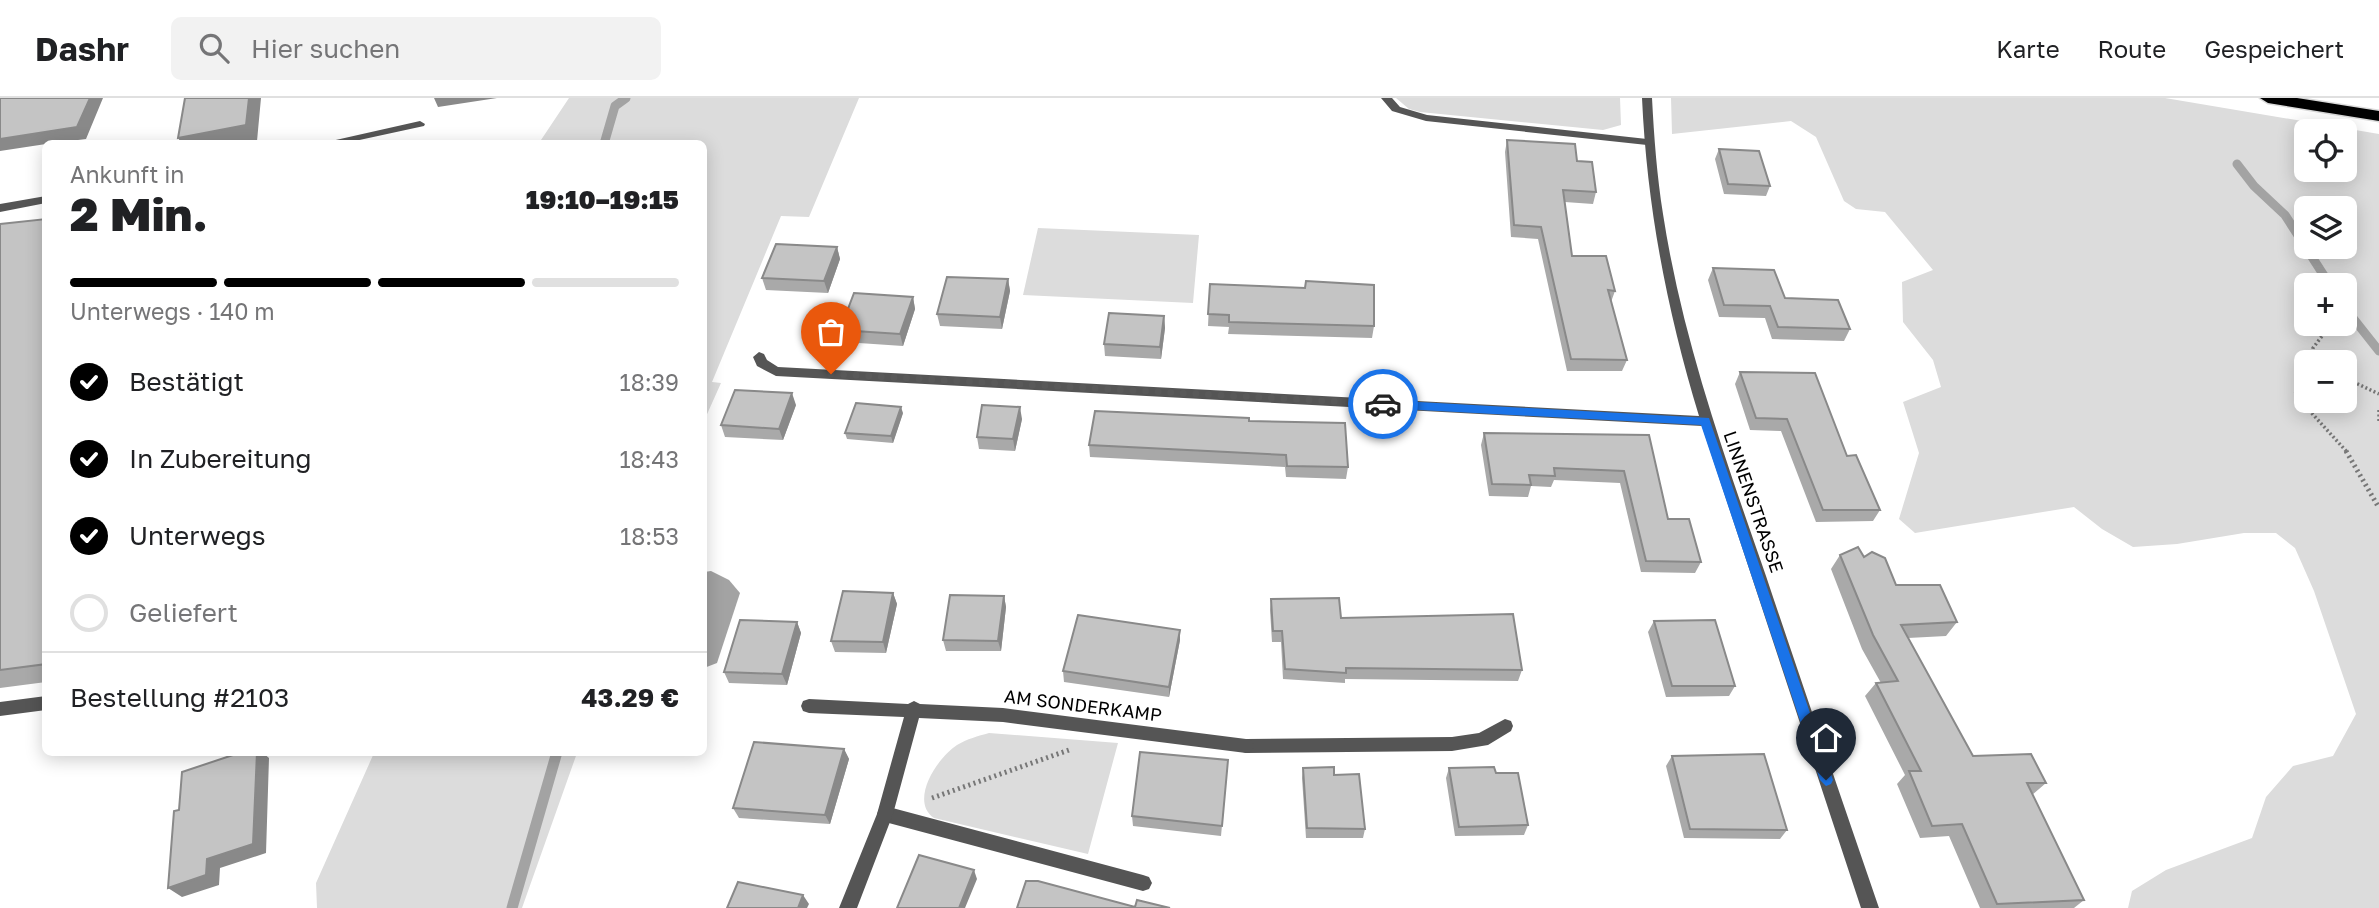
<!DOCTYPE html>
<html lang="de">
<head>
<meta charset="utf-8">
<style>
  :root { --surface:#fff; --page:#f2f2f2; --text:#202124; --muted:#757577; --line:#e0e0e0; --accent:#000 }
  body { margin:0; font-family:"Golos Text",sans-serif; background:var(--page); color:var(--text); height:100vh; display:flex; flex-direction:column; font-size:26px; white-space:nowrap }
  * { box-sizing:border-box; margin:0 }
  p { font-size:23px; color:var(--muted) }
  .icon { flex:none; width:38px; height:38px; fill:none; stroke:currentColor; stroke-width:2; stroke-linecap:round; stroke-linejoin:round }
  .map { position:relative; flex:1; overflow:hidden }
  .side { position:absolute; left:42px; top:42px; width:665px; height:616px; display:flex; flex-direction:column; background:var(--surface); border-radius:10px; box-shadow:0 4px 18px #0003 }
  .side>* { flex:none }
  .controls { position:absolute; left:2294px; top:21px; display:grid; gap:14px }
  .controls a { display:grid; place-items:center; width:63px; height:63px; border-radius:10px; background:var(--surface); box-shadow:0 4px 18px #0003; font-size:35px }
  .pin { position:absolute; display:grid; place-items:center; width:60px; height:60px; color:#fff; margin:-72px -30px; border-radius:50% 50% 50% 0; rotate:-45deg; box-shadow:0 0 7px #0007 }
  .pin .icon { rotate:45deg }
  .courier { position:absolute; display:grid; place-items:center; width:70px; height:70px; margin:-35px; border:5px solid #1a73e8; border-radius:50%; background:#fff; color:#222; box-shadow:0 2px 9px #0007 }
  .summary em { font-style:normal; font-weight:800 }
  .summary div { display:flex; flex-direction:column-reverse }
  .summary { display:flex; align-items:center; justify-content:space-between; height:119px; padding:0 28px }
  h1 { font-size:46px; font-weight:800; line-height:52px }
  .bar { display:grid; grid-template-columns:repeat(4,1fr); gap:10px 7px; align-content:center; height:84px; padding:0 28px }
  .bar i { height:9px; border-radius:5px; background:var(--line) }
  .bar .current { background:var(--accent) }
  .bar p { grid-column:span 4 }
  .line { display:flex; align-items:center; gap:18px; padding:0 28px; border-top:2px solid var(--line) }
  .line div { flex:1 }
  ol { padding:0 28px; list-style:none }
  li { display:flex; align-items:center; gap:21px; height:77px }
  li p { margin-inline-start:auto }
  li .icon { padding:7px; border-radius:50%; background:var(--accent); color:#fff; stroke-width:4 }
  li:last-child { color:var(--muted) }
  li i { width:38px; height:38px; border:4px solid var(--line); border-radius:50% }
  header { display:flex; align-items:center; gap:42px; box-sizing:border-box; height:98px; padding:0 35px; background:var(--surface); border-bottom:2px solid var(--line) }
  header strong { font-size:33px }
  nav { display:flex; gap:38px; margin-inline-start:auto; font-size:24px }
  .search { width:490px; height:63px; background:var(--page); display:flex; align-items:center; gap:18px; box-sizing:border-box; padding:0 24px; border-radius:10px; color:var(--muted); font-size:26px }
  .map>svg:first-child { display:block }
</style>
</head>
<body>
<header>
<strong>Dashr</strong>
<div class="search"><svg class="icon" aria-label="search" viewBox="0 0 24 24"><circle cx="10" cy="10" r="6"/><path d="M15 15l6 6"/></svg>Hier suchen</div>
<nav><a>Karte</a><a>Route</a><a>Gespeichert</a></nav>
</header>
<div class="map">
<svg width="2379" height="810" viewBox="0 0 2379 810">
  <rect width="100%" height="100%" fill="#fff"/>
  <!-- green -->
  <path fill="#dcdcdc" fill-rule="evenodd" d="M569,0H859L809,119L781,118L712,284L721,285L704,323V46L539,45Z
    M1396,0H1620L1621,27L1603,32L1420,14L1409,11Z
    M1671,0H2165L2379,36V810H2128L2132,793L2166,772L2252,740L2266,699L2293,668L2333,658L2356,616L2314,493L2295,450L2276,435H2244L2177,446L2133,449L2102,431L2074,409L1915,435L1899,421L1919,355L1903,304L1941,289L1933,262L1903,224L1902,184L1933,172L1885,114L1856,111L1844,103L1816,39L1791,23L1672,36ZM2306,33H2345V72H2306ZM2306,110H2345V149H2306ZM2306,187H2345V226H2306ZM2306,264H2345V303H2306Z
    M1038,130L1199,137L1193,205L1023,197Z
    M989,635L1118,645L1088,756L934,720C909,703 937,660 957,647C967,641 978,638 989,635Z
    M374,655H577L522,810H317L316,785Z"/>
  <!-- water -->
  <path fill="#a3a3a3" d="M711,473L729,482L740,495L717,565L704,570V474Z"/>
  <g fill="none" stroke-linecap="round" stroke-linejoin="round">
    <!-- stream-far1 -->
    <path stroke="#a3a3a3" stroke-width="9" d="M604,46L615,8L626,0
      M2237,66L2254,88L2285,117L2330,187
      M2345,210L2379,253"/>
    <!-- stream -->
    <path stroke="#a3a3a3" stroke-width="11" d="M512,810L557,654"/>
    <!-- highway casing -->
    <g stroke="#dbdbdb" stroke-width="3">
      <path id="highway" d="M2260,0H2297L2379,13V23L2268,5Z"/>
    </g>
    <!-- path-far1 -->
    <path stroke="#777" stroke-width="3.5" stroke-dasharray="2 2.5" stroke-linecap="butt" d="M2310,264L2313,250L2331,226
      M2345,280L2379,296
      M2306,281L2299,285L2295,293L2298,300L2347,354
      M2379,312V324"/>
    <!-- path -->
    <path stroke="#777" stroke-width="5" stroke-dasharray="2 3.5" stroke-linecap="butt" d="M2346,353L2379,410
      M932,700L1069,652"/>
    <!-- lane -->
    <path fill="#555" fill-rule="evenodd" d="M1381,0H1392L1400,9L1427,17L1647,41L1652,44L1647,47L1426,23L1392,13Z
      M420,23L425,26L424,28L341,46H318Z
      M46,98V105L0,114V106Z
      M46,598V612L0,618V604Z
      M1505,621L1511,623L1513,628L1511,633L1488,647L1452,653L1246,655L1240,653L1238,648L1240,643L1246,641L1452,639L1479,635Z
      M885,708L1143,777L1149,779L1152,785L1149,791L1143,793L885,724L879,721L877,716L879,711Z"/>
    <!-- street -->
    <path fill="#555" fill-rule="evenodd" d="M1642,0H1652C1654,39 1657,78 1663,116C1682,240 1725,360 1766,478C1803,589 1841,699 1879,810H1861L1702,328L776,278L757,268L753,259L759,254L764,256L767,262L778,269L1699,318C1667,213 1647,109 1642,0Z
      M809,601L908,606L914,603L920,606L1003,610L1246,641L1252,643L1254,648L1252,653L1246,655L1003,624L919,620L893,716L857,810H839L877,716L904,619L809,615L803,613L801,608L803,603Z"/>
    <!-- highway -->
    <use href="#highway" fill="#000" fill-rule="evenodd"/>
  </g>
  <!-- wall -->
  <path fill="#a9a9a9" d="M1507,42L1577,63L1596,94L1593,106L1565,104L1572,158L1615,193L1611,204L1627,262L1622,273H1567L1538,141L1511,139L1505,54Z
    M1719,51L1770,88L1766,98L1724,96L1715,61Z
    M46,121V584L0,590V126Z
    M837,149L840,161L828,195L766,192L762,180Z
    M1713,170L1785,200L1850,231L1844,243L1772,241L1765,220L1719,219L1708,182Z
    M1008,181L1010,193L1002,231L940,228L937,216Z
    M1210,186L1374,228L1372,240L1228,236L1229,229L1208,228Z
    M913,199L915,211L903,248L844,244L840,232Z
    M1164,218L1165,230L1161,261L1105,258L1104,246Z
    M1740,274L1847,358L1880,412L1873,423L1816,424L1781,333L1750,332L1735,286Z
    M796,307L783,342L725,339L721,327Z
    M903,315L893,345L847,341L845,335Z
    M1022,321L1015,353L979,351L977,339Z
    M1249,323L1348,369L1346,381L1286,379L1285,369L1090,359L1089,347Z
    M1484,335L1649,337L1668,421L1701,464L1695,475L1641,474L1620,385L1554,382L1551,389L1531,388L1528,399L1489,398L1481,347Z
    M1840,457L1864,459L1896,487L1957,524L1946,538L1908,540L1973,658L2046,685L2032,697L2084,802L2074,810H1980L1949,738L1920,740L1897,686L1905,677L1865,598L1876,585H1881L1862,551L1831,471Z
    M893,495L897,506L886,555L835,554L831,543Z
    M1004,498L1006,509L1001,553H946L943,542Z
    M1271,501L1341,520L1522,572L1518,583L1345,581V585L1283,581L1281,544H1272L1270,512Z
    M1654,523L1735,588L1729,598L1666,599L1648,534Z
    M797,524L801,535L787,587L729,585L724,574Z
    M1180,542L1169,599L1064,584L1063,573Z
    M844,651L849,661L830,726L739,720L733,710Z
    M1672,658L1787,732L1780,741L1684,740L1666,668Z
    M1228,662L1221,738L1133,728L1132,718Z
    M1303,670L1334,677L1365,731L1363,740H1306L1302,680Z
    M1449,670L1496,675L1528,727L1524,737L1455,738L1446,680Z"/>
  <!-- shaded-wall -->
  <path fill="#898989" d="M90,0H103L86,41L46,46L0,53V41Z
    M249,0H261L257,43L246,46H182L178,40Z
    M434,0H497L438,9Z
    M837,149L840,161L828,195L824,183Z
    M1008,181L1010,193L1002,231L1000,219Z
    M913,199L915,211L903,248L900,236Z
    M1164,218L1165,230L1161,261L1160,249Z
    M792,295L796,307L783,342L779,331Z
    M901,309L903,315L893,345L891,338Z
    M1020,309L1022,321L1015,353L1013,341Z
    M893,495L897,506L886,555L883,544Z
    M1004,498L1006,509L1001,553L998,543Z
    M797,524L801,535L787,587L782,576Z
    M1180,532V542L1169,599V589Z
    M844,651L849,661L830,726L825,717Z
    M257,654H262L269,660L266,755L220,770L219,787L182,799L168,790L207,761Z
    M974,772L977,781L965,810H959Z
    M803,797L809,806L807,810H798Z"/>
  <!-- building -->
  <path fill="#c4c4c4" stroke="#898989" stroke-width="2" d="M0,0H90L77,29L0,41Z
    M185,0H249L246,27L178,40Z
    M1507,42L1575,46L1577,63L1592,64L1596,94L1563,92L1572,158H1606L1615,193L1608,192L1627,262L1571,261L1541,129L1514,127Z
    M1719,51L1759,53L1770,88L1728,86Z
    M46,121V566L0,572V126Z
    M776,146L837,149L824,183L762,180Z
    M1713,170L1774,172L1785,200L1838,202L1850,231L1778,229L1770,208L1724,207Z
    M947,179L1008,181L1000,219L937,216Z
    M1306,183L1374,187V228L1229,224V217L1208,216L1210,186L1305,190Z
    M854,195L913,199L900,236L840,232Z
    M1109,215L1164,218L1160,249L1104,246Z
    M1740,274L1815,275L1847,358L1856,357L1880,412H1823L1787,321L1756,320Z
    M735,292L792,295L779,331L721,327Z
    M856,305L901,309L891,338L845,335Z
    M982,307L1020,309L1013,341L977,339Z
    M1095,313L1249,320V323L1345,325L1348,369L1287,368L1286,357L1089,347Z
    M1484,335L1649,337L1668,421H1689L1701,464L1646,463L1624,373L1554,370L1555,378L1529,377L1531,387L1492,386Z
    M1858,449L1864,459L1872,454L1885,460L1896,487H1940L1957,524L1901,527L1973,658L2031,656L2046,685H2027L2084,802L1997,806L1962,726L1932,728L1909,673H1921L1876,585L1898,583L1873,537L1840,457Z
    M843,493L893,495L883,544L831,543Z
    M950,497L1004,498L998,543L943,542Z
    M1339,500L1341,520L1513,516L1522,572L1346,570V575L1285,571L1282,533H1273L1271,501Z
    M1078,517L1180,532L1169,589L1063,573Z
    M740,522L797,524L782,576L724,574Z
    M1715,522L1735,588H1672L1654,523Z
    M754,644L844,651L825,717L733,710Z
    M242,654H257L253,746L207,761L206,777L168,790L174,713L179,712L182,674Z
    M1140,654L1228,662L1222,728L1132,718Z
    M1764,656L1787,732L1690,731L1672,658Z
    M1334,669V677L1359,676L1365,731L1307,730L1303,670Z
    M1494,669L1496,675H1518L1528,727L1459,729L1449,670Z
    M919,757L974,772L959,810H897Z
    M1026,783H1038L1135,809L1137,802L1170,810H1017Z
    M738,784L803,797L798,810H727Z"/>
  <!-- route -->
  <path fill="#1a73e8" d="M1383,302L1709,320L1833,682L1831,686L1826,688L1820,682L1701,327L1383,310L1378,306Z"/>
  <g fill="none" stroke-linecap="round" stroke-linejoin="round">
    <!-- done -->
    <path stroke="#595959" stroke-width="7" stroke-dasharray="0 12.6" d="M831,276L1383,306"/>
  </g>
  <g text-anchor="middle" stroke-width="5" stroke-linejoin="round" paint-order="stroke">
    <!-- street labels -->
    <g font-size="18" fill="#000" stroke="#fff">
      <text transform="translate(1753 404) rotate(71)" y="6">LINNENSTRASSE</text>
      <text transform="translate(1083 608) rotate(7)" y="6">AM SONDERKAMP</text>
    </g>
  </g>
</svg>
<div class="controls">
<a><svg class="icon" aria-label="locate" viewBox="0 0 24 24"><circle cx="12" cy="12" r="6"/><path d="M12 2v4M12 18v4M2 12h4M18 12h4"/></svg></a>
<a><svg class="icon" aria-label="layers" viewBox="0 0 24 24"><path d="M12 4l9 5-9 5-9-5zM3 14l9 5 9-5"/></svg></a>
<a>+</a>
<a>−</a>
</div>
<div class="pin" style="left:831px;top:276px;background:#ea580c"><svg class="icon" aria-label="bag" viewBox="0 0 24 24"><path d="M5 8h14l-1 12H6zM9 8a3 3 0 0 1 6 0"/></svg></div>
<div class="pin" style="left:1826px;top:682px;background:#1f2937"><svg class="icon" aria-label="home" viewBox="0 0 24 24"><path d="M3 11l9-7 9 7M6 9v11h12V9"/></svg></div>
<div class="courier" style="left:1383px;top:306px"><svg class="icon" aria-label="car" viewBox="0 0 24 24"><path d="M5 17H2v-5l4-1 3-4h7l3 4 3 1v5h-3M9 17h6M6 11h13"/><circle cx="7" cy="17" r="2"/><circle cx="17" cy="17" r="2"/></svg></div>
<section class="side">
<div class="summary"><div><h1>2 Min.</h1><p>Ankunft in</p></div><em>19:10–19:15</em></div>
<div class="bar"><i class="current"></i><i class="current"></i><i class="current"></i><i></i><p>Unterwegs · 140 m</p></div>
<ol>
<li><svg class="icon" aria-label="check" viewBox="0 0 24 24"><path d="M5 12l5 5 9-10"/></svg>Bestätigt<p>18:39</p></li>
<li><svg class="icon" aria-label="check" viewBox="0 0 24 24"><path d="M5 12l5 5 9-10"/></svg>In Zubereitung<p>18:43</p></li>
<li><svg class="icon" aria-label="check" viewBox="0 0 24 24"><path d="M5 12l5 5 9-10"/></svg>Unterwegs<p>18:53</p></li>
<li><i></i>Geliefert</li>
</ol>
<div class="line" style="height:91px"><div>Bestellung #2103</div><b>43.29 €</b></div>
</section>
</div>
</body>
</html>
